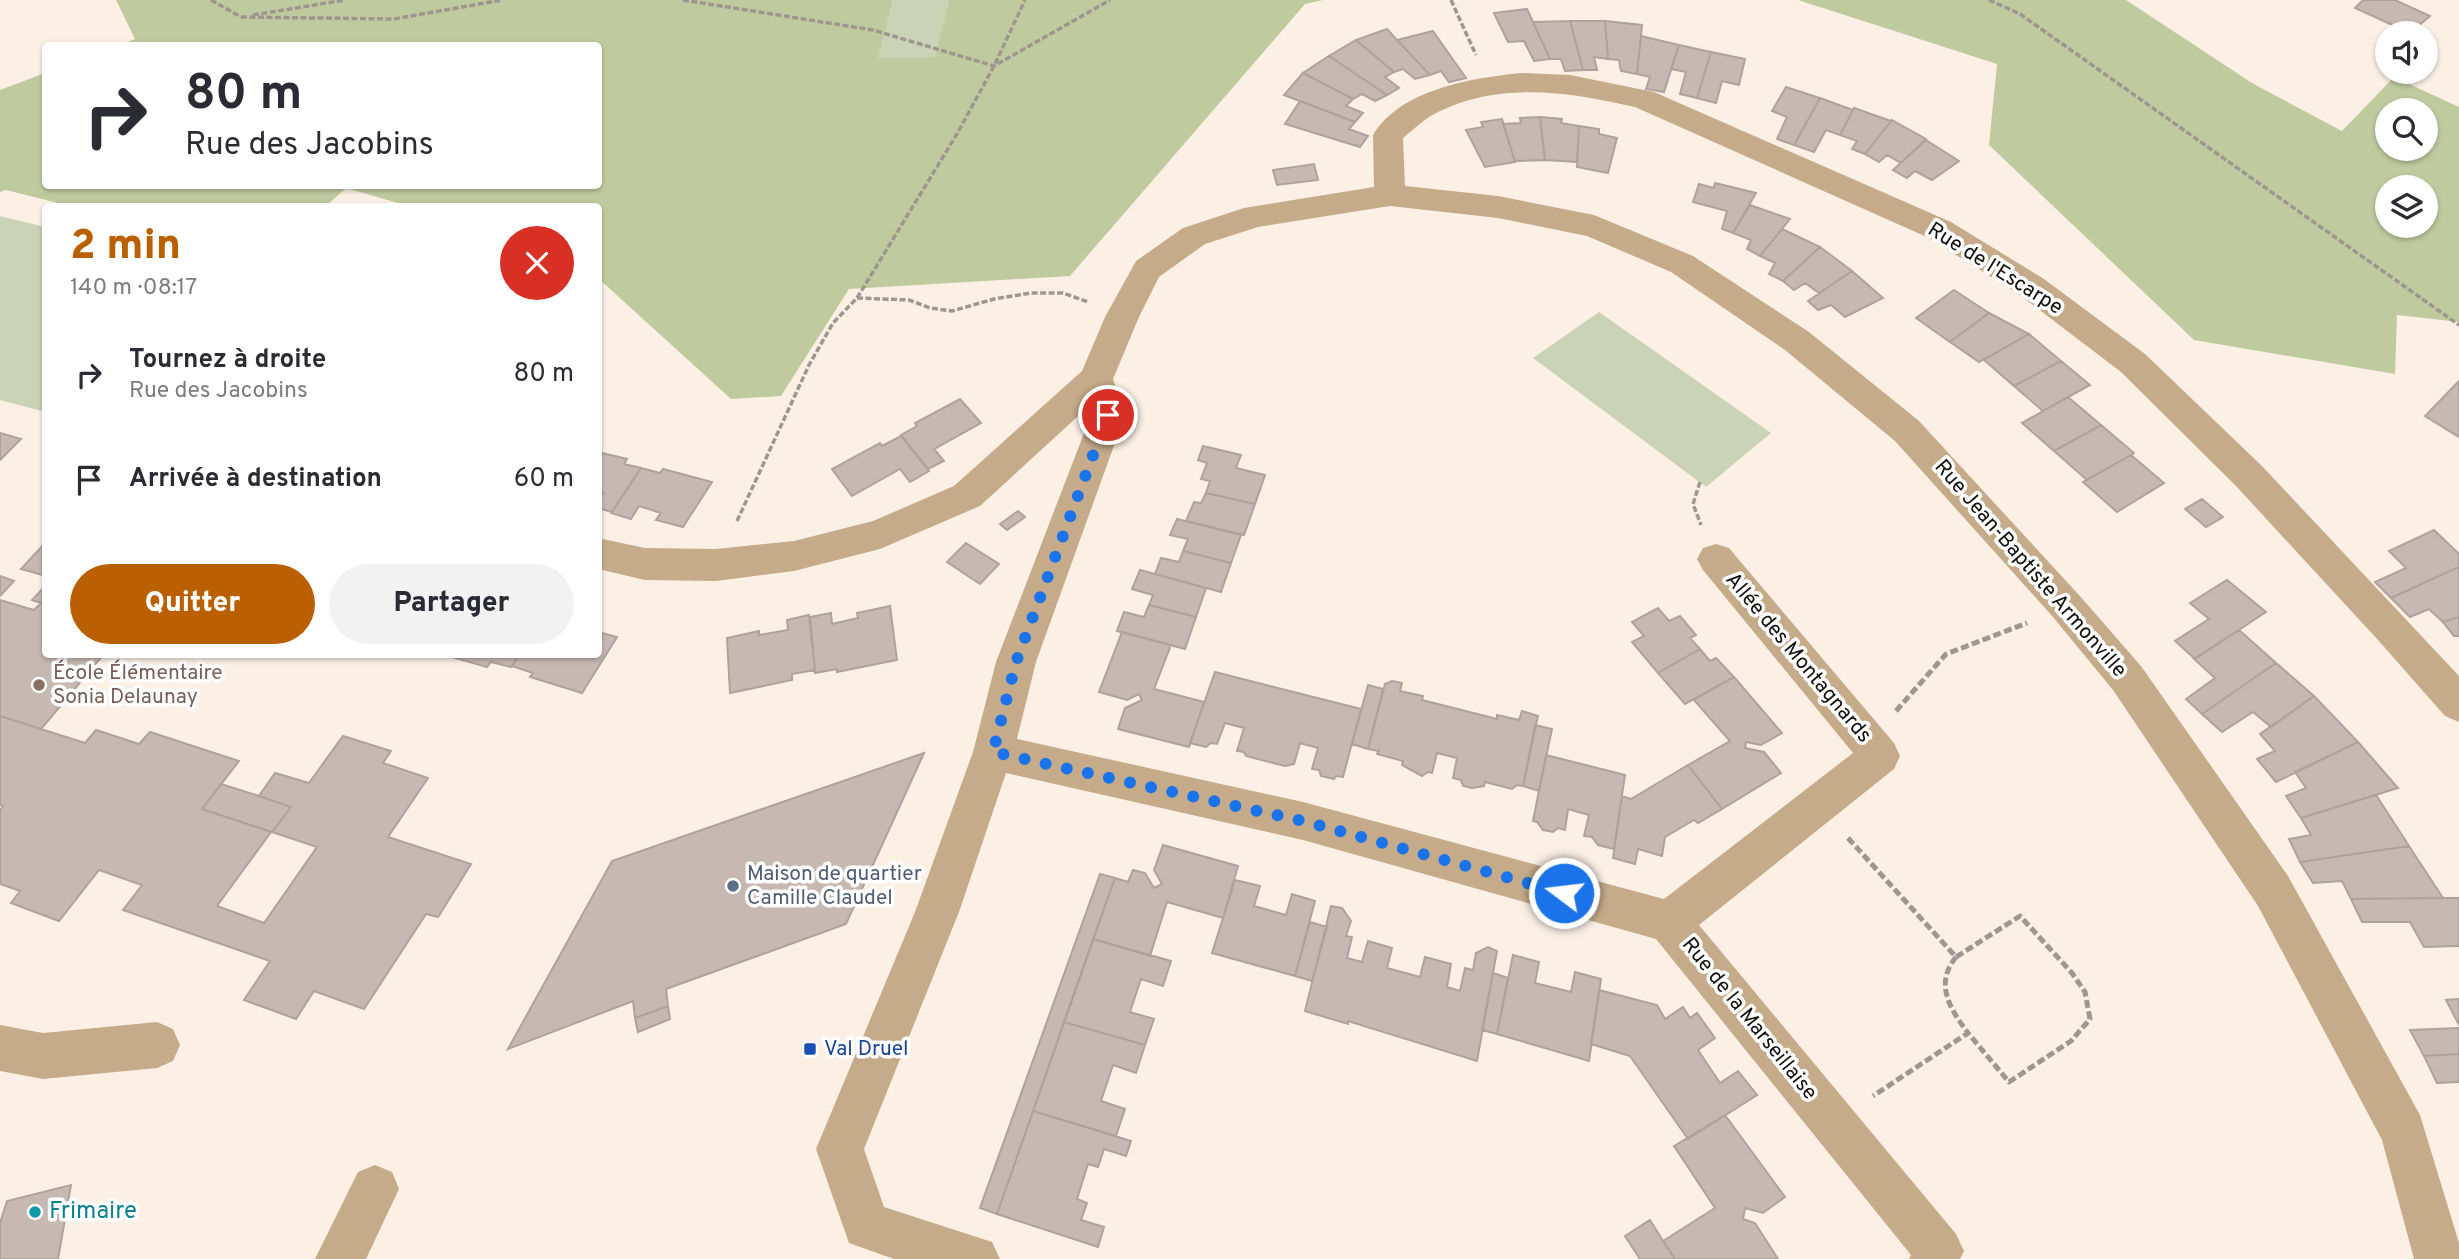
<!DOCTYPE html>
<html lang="fr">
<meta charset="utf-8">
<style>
body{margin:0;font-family:Overpass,sans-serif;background:#f2f2f3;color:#2b2b33;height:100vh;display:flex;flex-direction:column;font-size:26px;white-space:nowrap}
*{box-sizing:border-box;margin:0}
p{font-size:23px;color:#7c7c81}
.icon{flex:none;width:38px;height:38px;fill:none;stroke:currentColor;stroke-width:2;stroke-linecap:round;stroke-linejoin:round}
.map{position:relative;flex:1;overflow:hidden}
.side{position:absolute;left:42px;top:203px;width:560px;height:455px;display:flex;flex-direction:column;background:#fff;border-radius:7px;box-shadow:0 2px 5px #0004}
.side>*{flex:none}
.top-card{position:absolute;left:42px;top:42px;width:560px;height:147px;border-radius:7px;box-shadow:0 2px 5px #0004;background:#fff;color:#2b2b33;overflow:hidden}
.controls{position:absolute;left:2375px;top:21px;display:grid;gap:14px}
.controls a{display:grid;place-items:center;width:63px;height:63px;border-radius:50%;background:#fff;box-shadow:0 2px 5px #0004;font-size:35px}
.pin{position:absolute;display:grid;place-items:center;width:60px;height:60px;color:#fff;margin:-30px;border:4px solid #fff;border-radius:50%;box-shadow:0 2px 7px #0007}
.me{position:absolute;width:77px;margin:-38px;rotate:285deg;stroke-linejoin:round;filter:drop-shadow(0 0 5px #0008)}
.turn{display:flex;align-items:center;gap:24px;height:147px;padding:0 28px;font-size:32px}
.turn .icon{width:91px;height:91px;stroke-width:2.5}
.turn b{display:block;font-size:49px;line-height:60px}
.round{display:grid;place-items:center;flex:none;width:74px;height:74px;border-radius:37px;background:#f2f2f3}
.head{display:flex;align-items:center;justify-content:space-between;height:119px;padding:0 28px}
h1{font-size:42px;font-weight:800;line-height:52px;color:#ba6000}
.action{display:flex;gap:14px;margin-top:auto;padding:14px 28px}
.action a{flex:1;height:80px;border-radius:42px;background:#ba6000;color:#fff;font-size:28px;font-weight:800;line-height:80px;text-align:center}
.action a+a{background:#f2f2f3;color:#2b2b33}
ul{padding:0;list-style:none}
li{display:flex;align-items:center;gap:21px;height:105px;padding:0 28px}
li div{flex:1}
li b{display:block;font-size:26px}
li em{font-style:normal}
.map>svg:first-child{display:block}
.green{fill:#cbd3b6}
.forest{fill:#bfcb9f;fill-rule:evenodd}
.building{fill:#c7b9b1;stroke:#b0a29b;stroke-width:2}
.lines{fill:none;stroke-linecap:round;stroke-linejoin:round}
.path-far1{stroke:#9f968e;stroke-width:3.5;stroke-dasharray:6 2.5;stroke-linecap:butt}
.path{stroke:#9f968e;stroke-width:5;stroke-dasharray:8 3.5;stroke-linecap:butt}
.minor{fill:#c5ab8a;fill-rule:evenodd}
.route{stroke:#1a73e8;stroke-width:12;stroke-dasharray:0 21.6}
.education-dot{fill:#8d6e63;stroke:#fff;stroke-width:2.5}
.service-dot{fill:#5c6f8a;stroke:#fff;stroke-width:2.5}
.transit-dot{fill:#1a4fb4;stroke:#fff;stroke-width:2.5}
.culture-dot{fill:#0f9aa8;stroke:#fff;stroke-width:2.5}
.labels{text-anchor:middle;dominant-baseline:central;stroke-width:7;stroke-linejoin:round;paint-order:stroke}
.street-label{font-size:21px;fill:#130f0c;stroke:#fff}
.education-label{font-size:21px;fill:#785e54;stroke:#fff;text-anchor:start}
.service-label{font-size:21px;fill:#4e5e75;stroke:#fff;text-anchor:start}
.transit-label{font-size:21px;fill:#164399;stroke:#fff;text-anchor:start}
.near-culture-label{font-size:24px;fill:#0d838f;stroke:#fff;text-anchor:start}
</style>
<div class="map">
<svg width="2459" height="1259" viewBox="0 0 2459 1259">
<rect width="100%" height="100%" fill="#fcf0e5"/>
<path class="green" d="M893,0H949L936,58H877Z
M0,216L45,227V412L0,400Z
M1599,312L1771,433L1706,487L1533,358Z"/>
<path class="forest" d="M116,0H893L878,58H935L949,0H1323L1305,4L1070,276L849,289L781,396L731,399L599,279L598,206H408L346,188L326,206H70L6,190L0,192V90L45,73L46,186H598V46L120,45L135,39Z
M1798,0H2126L2252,83L2342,131L2394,77L2459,107V322L2397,315L2395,374L2194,340L1989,145L1997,64ZM2387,110H2426V149H2387ZM2387,187H2426V226H2387Z"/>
<path class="building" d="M2363,0H2395L2430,16L2410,33L2355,8Z
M1527,9L1533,22L1550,59L1534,61L1524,41L1508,42L1494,13Z
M1570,21L1583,70L1565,71L1561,59H1550L1533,22Z
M1570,21H1605L1608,59L1594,57L1597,70H1583Z
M1605,21L1642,25L1637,74L1621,71L1619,60L1608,59Z
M1387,29L1397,40L1430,75L1415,79L1403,69L1394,72L1356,40Z
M1433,31L1466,78L1449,82L1441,71L1430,75L1397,40Z
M1641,36L1679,45L1664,92L1646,89L1650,77L1637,74Z
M1356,40L1394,72L1385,77L1399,88L1387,95L1329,56Z
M1679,45L1711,52L1697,98L1680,94L1686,72L1671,69Z
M1711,52L1745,59L1739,85L1722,81L1716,103L1697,98Z
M1329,56L1387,95L1375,101L1362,94L1353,99L1303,73Z
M1303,73L1353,99L1346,106L1363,113L1355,122L1284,95Z
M1786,87L1820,98L1794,145L1777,139L1787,117L1772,111Z
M1820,98L1853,110L1840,135L1826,130L1814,152L1794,145Z
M1300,101L1355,122L1349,129L1368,136L1360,147L1285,124Z
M1854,108L1891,121L1865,154L1852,149L1857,141L1840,135Z
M1540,117L1562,119L1561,123L1579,126L1577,162L1545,160Z
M1540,117L1545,160L1515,161L1503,124L1521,123L1520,118Z
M1502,119L1515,162L1485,167L1466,130L1483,127L1481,122Z
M1892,120L1926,139L1901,163L1887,155L1879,162L1865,154Z
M1579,126L1599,129V134L1617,138L1608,173L1577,167Z
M1926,140L1959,161L1932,180L1915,171L1907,178L1893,170Z
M1314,164L1318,180L1277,185L1273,170Z
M1715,183L1756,193L1733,233L1722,229L1727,211L1693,202L1699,184L1714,188Z
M1750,205L1790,219L1760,256L1747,249L1751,240L1733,233Z
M1782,229L1820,247L1783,281L1769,274L1775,263L1760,256Z
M1820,247L1852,271L1819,293L1805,283L1794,290L1783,281Z
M1852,271L1883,298L1845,317L1831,305L1818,310L1808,301Z
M1954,290L1989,313L1950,342L1916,318Z
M1989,313L2029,334L1979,362L1950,342Z
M2029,334L2061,361L2014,386L1984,360Z
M2061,361L2090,385L2043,411L2014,386Z
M2459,381V437L2425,416Z
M2068,397L2101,425L2054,451L2022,423Z
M960,399L981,423L934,449L944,461L928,469L901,435L917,426L915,423Z
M2101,425L2134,453L2087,480L2054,451Z
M0,433L21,439L0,460Z
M901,436L929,471L910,482L900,469L852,496L832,469L880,443L882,446Z
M1203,446L1241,455L1236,468L1265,475L1255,504L1206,493L1210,481L1201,479L1207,463L1198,460Z
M598,452L627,459L624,464L641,468L612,512L598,508V500L603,493L598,492Z
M2131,455L2164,483L2117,512L2083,482Z
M641,468L660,473L663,469L712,482L683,527L656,520L661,513L639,506L631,519L611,513Z
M1206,493L1255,504L1244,535L1186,521L1194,502L1201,503Z
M2202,499L2223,517L2206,527L2185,509Z
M1018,511L1025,517L1007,530L1000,524Z
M1177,519L1241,535L1231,563L1183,551L1188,539L1170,535Z
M2434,530L2459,554V567L2391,598L2375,582L2406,568L2389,551Z
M46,542V576L21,569Z
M966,543L999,564L980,584L947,562Z
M1183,551L1231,563L1221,592L1155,574L1161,558L1179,562Z
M2459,567V617L2443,622L2429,609L2410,617L2391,598Z
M1140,570L1206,588L1196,617L1149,605L1153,595L1132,589Z
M0,576L14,581L0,596Z
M2227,580L2266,612L2195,659L2175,641L2209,619L2190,603Z
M46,585V598L41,603L32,600Z
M46,598V654H104L41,729L0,716V600L34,610Z
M1149,605L1196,617L1185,649L1117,631L1124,612L1144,617Z
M890,606L897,660L837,672V669L815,673L810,617L831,613L832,624L858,618L857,613Z
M1658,608L1669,621L1680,616L1696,635L1690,638L1700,649L1658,673L1632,642L1644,636L1632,622Z
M809,615L815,670L792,674V680L730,693L727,638L759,631V635L788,630L787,620Z
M2459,617V636H2454L2443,622Z
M2239,630L2276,663L2202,714L2186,699L2215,678L2194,659Z
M598,632L617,637L582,693L530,677L533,673L512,666L520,654H598Z
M1122,632L1171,645L1154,689L1204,702L1189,747L1118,729L1125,708L1142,700L1139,694L1127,700L1099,692Z
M1700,649L1710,661L1716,658L1734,677L1685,704L1658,673Z
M442,654H520L511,667L491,662L487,667Z
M2276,663L2314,696L2271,727L2253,712L2222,732L2202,714Z
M1215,672L1361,709L1343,777L1336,776L1334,779L1321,776L1319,770L1312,769L1318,748L1300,743L1294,764L1285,766L1246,756L1244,752L1237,751L1244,728L1225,723L1217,744L1211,743L1206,747L1190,743Z
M1734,677L1782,733L1761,745L1746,742L1745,748L1764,752L1781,773L1722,809L1688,765L1730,741L1694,700Z
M1392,681L1402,683L1400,691L1423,696L1422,700L1497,719V715L1519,720L1522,711L1538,716L1523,786L1517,785L1512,789L1485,782L1484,786L1472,788L1463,786L1461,780L1453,778L1457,758L1437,753L1432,773L1428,772L1422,776L1402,765L1403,761L1377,754L1379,751L1368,749L1385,684Z
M1368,685L1383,689L1368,749L1352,744Z
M2314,696L2358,742L2276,782L2257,759L2275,751L2260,734Z
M0,716L85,743L96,730L139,744L150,732L239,761L202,809L271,832L217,906L264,923L317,847L272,832L291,807L259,796L275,773L309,783L343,736L391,751L383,763L428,778L388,837L471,864L438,917L426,914L364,1009L314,991L296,1019L244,1000L270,961L123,910L142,885L99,870L59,921L11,903L20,891L0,884V810L3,806L0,805Z
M1535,725L1552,729L1539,791L1523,786Z
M2358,742L2398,788L2301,818L2286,796L2306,788L2295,772Z
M924,753L846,924L666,989L668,1006L635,1018L633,1001L508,1049L612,861Z
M1546,755L1625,775L1614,849L1598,845L1592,837L1584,836L1589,815L1568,809L1565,830L1558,828L1553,832L1543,830L1537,822L1533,821Z
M1688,765L1722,809L1698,823L1694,820L1665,837L1662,856L1638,849L1635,864L1613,858L1622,796L1631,799Z
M221,784L259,796L291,807L272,832L202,809Z
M2376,795L2409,846L2300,862L2289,839L2311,835L2301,818Z
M1163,845L1238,866L1223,918L1167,902L1150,956L1093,939L1115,878L1128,882L1133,870L1145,873L1154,888L1162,884L1154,870Z
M2409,846L2443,898L2351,899L2342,881L2313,883L2300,862Z
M1100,874L1115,878L997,1214L980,1208Z
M1235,880L1260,886L1254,906L1286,915L1292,894L1315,901L1295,976L1212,953Z
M2443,898H2459V946L2424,947L2410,922H2362L2351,899Z
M1331,906L1342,908L1351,921L1346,936L1352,937L1347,958L1362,962L1368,941L1392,948L1387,968L1420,977L1425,957L1451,964L1447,987L1460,991L1465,968L1473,970L1476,953L1488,947L1497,951L1477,1061L1348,1021V1024L1305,1011Z
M1310,922L1327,927L1312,981L1295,976Z
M1093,939L1171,961L1163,986L1141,979L1130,1012L1154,1019L1145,1045L1064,1022Z
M1513,955L1539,962L1535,983L1571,992L1575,972L1601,979L1589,1061L1497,1034Z
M1493,973L1508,978L1497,1034L1482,1030Z
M1599,990L1657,1005L1665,1019L1683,1007L1690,1018L1697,1013L1715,1038L1698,1050L1720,1083L1738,1071L1757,1095L1688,1139L1630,1056L1591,1044Z
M2459,999V1025L2446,1000Z
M668,1006L670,1019L638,1032L635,1018Z
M1064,1022L1145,1045L1136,1073L1113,1065L1101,1101L1125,1109L1116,1136L1033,1111Z
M2459,1028V1054L2424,1056L2410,1030Z
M2459,1054V1082L2437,1083L2424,1056Z
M1033,1111L1131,1141L1126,1156L1104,1149L1098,1167L1088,1164L1077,1199L1087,1203L1081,1220L1104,1227L1098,1247L997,1214Z
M1725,1115L1785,1197L1763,1213L1745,1208L1743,1219L1755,1223L1778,1259H1675L1663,1241L1715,1208L1674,1146Z
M71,1185L58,1259H0V1223L7,1201Z
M1650,1220L1663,1241L1675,1259H1640L1625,1236Z"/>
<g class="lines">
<path class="path-far1" d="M211,0L241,17
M683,0L873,30L994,66L1110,0
M1451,0L1476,55
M1989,0L2020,14L2459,325
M253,15L345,0
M241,17L394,19L502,0
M857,298L909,300L930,308L952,311L994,299L1031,293H1063L1088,302
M1700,482L1693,504L1701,525
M737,521L809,365L833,323L857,298L957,134L994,66L1025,0"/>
<path class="path" d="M1896,711L1946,654L2027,623
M1848,838L1956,957L2020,916L2072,973L2085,992L2090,1019L2071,1041L2009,1082L1968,1033L1873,1096
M1956,957C1934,984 1950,1009 1968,1033"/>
<path class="minor" d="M1521,73L1570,75L1654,92L1951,222L2044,279L2145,354L2262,466L2459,676V722L2445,716L2378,640L2236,486L2121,372L2020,295L1929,238L1635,107C1571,92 1500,81 1438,112C1425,118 1414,129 1403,138L1405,186L1498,196L1594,215L1693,256L1809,332L1919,421L2079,595L2141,666L2288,876L2420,1115L2459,1243V1259H2414L2382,1140L2258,906L2113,690L2053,617L1895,441L1785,350L1671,272L1587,236L1498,218L1390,206L1258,227L1205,244L1159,277L1139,317L1113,379L1125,415L1036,662L1017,739L1303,802L1664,899L1853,753L1703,570L1697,559L1703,548L1716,544L1729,548L1894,743L1900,756L1894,769L1699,925L1956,1234L1964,1251L1960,1259H1909L1911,1255L1656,939L1303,840L1006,773L959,912L864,1149L884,1207L992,1242L1000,1259H894L849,1243L816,1149L915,912L973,752L996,662L1091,415L1088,407L980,506L880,549L794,571L716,581L645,580L598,569V538L645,548L716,549L794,541L873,521L954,486L1082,371L1105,317L1136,261L1183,228L1244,208L1374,187L1373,135C1401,89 1472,78 1521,73Z
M157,1022L173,1029L180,1045L173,1061L157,1068L43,1079L0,1071V1025L43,1033Z
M375,1165L392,1172L399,1189L366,1259H315L358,1172Z"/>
</g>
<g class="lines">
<path class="route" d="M1108,415L1016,662L993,752L1303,821L1564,893"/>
</g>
<circle class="education-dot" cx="39" cy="685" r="7"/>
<circle class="service-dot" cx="733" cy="886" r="7"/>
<rect class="transit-dot" x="803" y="1042" width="14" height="14" rx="3.5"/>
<circle class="culture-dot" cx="35" cy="1212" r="7"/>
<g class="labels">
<g class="street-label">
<text transform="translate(1995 269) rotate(32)">Rue de l'Escarpe</text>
<text transform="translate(2030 569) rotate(49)">Rue Jean-Baptiste Armonville</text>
<text transform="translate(1798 658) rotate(50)">Allée des Montagnards</text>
<text transform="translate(1749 1019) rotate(51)">Rue de la Marseillaise</text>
</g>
<g class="education-label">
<text x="53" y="673">École Élémentaire<tspan x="53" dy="24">Sonia Delaunay</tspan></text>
</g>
<g class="service-label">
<text x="747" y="874">Maison de quartier<tspan x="747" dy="24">Camille Claudel</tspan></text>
</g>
<g class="transit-label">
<text x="824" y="1049">Val Druel</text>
</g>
<g class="near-culture-label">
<text x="49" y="1212">Frimaire</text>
</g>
</g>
</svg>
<div class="controls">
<a><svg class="icon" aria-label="sound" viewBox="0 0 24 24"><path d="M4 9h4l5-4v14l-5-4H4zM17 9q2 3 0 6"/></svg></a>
<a><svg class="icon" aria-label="search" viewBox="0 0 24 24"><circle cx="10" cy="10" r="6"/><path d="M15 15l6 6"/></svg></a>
<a><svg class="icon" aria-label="layers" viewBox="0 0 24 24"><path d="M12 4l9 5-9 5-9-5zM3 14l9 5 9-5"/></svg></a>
</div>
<div class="pin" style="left:1108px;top:415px;background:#d93025"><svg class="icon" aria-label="arrive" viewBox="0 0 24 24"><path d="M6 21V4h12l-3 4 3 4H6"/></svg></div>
<svg class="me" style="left:1564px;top:893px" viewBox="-20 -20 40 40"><circle r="17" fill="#1a73e8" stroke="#fff" stroke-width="3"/><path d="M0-11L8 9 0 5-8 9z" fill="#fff"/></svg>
<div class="top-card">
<div class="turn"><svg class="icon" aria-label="right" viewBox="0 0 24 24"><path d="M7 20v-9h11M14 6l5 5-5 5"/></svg><div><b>80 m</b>Rue des Jacobins</div></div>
</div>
<section class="side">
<div class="head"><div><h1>2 min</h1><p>140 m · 08:17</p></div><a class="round" style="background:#d93025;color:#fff"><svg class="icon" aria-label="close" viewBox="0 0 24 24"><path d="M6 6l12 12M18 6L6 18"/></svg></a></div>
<ul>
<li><svg class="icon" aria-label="right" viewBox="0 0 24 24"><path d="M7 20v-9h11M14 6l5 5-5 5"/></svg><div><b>Tournez à droite</b><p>Rue des Jacobins</p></div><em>80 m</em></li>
<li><svg class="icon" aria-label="arrive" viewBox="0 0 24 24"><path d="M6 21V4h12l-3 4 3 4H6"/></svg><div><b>Arrivée à destination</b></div><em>60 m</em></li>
</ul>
<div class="action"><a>Quitter</a><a>Partager</a></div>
</section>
</div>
